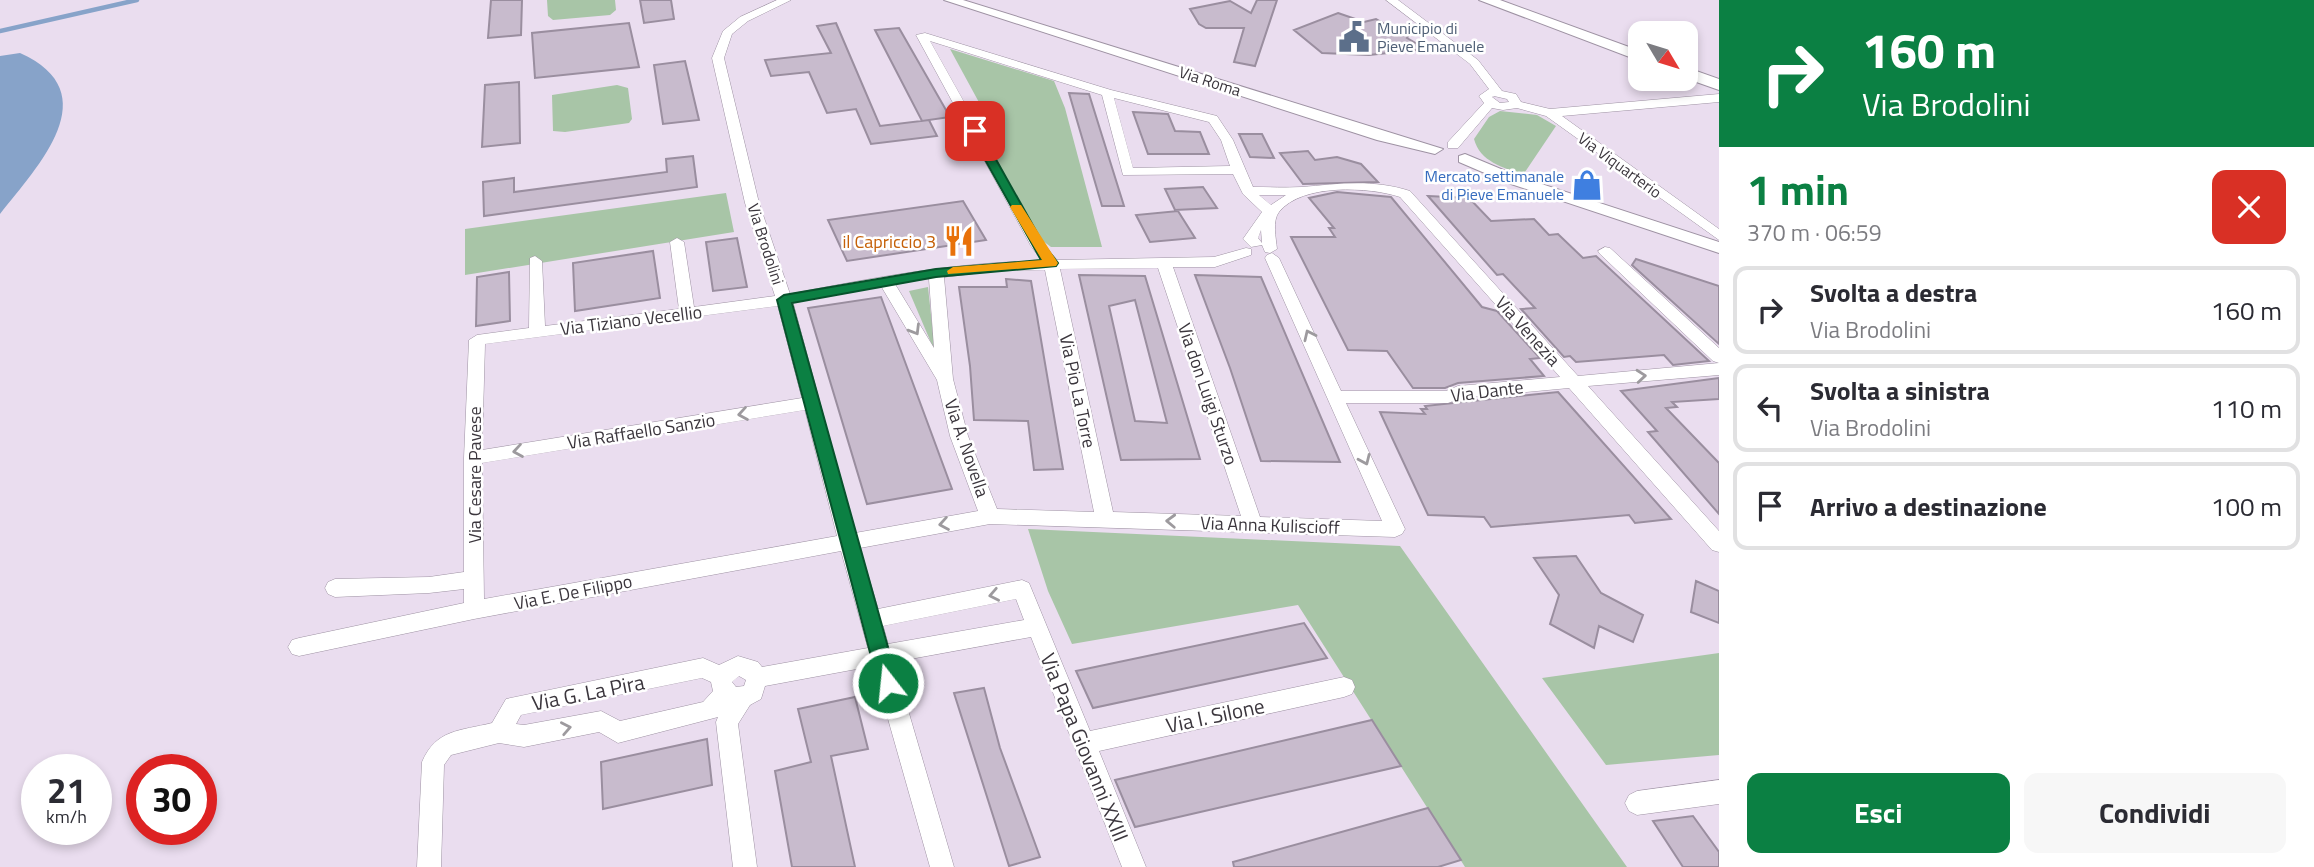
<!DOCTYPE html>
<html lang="it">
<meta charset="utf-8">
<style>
body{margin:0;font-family:"Titillium Web",sans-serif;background:#f7f7f7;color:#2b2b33;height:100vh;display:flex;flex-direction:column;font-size:26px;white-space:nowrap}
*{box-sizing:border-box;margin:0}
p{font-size:23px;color:#7c7c81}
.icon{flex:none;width:38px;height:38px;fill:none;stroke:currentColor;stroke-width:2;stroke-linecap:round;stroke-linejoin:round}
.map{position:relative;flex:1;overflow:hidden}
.side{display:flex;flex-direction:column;background:#fff;width:595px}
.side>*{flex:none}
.banner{background:#0b8043;color:#fff;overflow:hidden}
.needle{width:46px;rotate:128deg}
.controls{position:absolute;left:1628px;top:21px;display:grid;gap:14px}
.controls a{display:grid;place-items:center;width:70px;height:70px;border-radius:14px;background:#fff;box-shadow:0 4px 10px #0003;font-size:35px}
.speed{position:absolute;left:21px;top:754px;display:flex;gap:14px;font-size:35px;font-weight:700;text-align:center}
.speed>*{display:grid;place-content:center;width:91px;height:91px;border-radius:50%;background:#fff;box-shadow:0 4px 10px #0003;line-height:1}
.speed small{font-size:18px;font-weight:400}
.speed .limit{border:10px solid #d22;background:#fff;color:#111}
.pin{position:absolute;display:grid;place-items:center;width:60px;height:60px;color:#fff;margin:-30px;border-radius:14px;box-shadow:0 4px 10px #0006}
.me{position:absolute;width:77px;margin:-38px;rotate:344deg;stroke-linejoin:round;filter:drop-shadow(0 0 5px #0008)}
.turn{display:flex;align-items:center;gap:24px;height:147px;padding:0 28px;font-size:32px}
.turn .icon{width:91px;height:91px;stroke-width:2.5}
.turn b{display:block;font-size:49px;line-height:60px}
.round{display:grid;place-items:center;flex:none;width:74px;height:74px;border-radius:14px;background:#f7f7f7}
.headline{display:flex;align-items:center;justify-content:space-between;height:119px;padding:0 28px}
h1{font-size:42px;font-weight:700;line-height:52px;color:#0b8043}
.primary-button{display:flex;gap:14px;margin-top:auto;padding:14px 28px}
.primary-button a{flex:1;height:80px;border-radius:14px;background:#0b8043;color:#fff;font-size:28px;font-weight:700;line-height:80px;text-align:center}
.primary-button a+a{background:#f7f7f7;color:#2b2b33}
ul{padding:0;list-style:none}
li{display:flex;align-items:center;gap:21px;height:88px;margin:0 14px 10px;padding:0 14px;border:4px solid #e1e1e2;border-radius:14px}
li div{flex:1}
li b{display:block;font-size:26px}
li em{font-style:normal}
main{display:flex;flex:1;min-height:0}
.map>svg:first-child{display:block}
.green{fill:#a8c5a7}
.water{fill:#87a3c9}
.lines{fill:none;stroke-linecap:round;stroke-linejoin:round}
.stream{stroke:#87a3c9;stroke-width:4.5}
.building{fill:#c8bbcd;stroke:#9a8e9f;stroke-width:2;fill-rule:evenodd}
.minor-casing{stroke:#9e92a3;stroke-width:1}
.tertiary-casing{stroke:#9e92a3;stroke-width:2}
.secondary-casing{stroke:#9e92a3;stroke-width:2}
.minor{fill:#fff;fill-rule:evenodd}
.tertiary{fill:#fff;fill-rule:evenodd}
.secondary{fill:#fff;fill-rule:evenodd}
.oneway{stroke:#9d9a9e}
.route{fill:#0b8043;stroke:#07532c;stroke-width:2}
.slow{fill:#f59e0b}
.labels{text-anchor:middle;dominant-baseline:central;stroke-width:5;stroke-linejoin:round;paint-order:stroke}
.far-service-label{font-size:16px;fill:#4e5e75;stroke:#fff;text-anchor:start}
.far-street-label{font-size:16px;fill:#3b363d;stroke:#fff}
.far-shop-label{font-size:16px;fill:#366cbe;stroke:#fff;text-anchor:end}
.food-label{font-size:18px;fill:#c56008;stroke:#fff;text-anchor:end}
.street-label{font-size:18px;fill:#3b363d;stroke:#fff}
.near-street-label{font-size:21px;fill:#3b363d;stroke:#fff}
</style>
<main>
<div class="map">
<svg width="1719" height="867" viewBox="0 0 1719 867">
<rect width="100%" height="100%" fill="#eaddef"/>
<path class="green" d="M547,0H615L616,10L610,15L553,20L548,16Z
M950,49L1054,81L1065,108L1102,247H1051L1043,241L993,154L1000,141Z
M617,85L628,88L632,119L629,123L565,132L553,131L552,95Z
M1500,111L1537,115L1556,126L1523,175C1503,167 1480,162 1474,139L1489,117Z
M726,193L734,232L465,275V229Z
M928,287L935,352L909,291Z
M1028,529L1400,546L1627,867H1465L1298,605L1072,644L1048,591Z
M1719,653V755L1606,765L1542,678Z"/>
<path class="water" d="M20,53C109,93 38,166 0,214V56Z"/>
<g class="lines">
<path class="stream" d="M0,31L137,0"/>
</g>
<path class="building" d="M491,0H522L521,35L488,38Z
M640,0H671L674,19L644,23Z
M1257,0H1277L1255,66L1234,62L1244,28H1206L1199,24L1190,9L1230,1L1251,13Z
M1338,13L1364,22L1376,19L1390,27L1411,32L1407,38L1426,49L1369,55L1322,53L1294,30Z
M629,23L639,67L535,78L532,33Z
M836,23L880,126L929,120L937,136L871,144L856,109L827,113L809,72L771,76L765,60L831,53L817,26Z
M899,28L950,117L922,121L875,30Z
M685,61L699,120L663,124L654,65Z
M519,82L520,143L482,147L485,85Z
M1069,93L1089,94L1124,206H1102Z
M1133,112L1168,114L1175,131L1200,132L1209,154H1148Z
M1239,134H1262L1274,158L1250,157Z
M1308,151L1315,160L1337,157L1361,164L1378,182L1303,184L1280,153Z
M693,156L697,187L484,216L483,182L514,178V192L667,172L666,159Z
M1203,187L1217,208L1175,210L1165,189Z
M1337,192L1391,197L1482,307L1497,311L1540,358L1530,359L1544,376L1458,383L1445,388H1413L1387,351L1348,350L1291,237H1335L1329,228H1334L1309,198Z
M1428,196L1469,198L1491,221L1534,219L1549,235L1558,234L1583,258L1596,256L1709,361L1673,365L1664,355L1576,362L1570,356L1564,357L1521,309L1535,308L1503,274L1497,275Z
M963,201L986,240L847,261L828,220Z
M1178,211L1195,238L1150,242L1136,215Z
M737,238L747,287L713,291L706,242Z
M653,251L660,298L575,311L573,263Z
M1636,259L1719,286V344L1632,265Z
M509,272L510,321L476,326L477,277Z
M1079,275L1145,276L1200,459L1121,460ZM1135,300L1167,423L1135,421L1109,306Z
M1195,275L1261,277L1340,462L1261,461L1230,368Z
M1006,279L1031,281L1063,469L1034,470L1028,421L974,420L970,366L959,287H1007Z
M881,297L952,489L867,504L808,308Z
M1719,378V399L1672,402L1677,407L1666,408L1719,463V514L1648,432L1657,431L1621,391Z
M1558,392L1671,519L1635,523L1629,515L1491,527L1484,517L1428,515L1380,412L1425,414L1421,409H1427L1425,406Z
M1576,556L1601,593L1643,615L1633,642L1599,626L1594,648L1550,624L1559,595L1534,558Z
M1696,581L1719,591V623L1691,612Z
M1304,623L1327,658L1093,708L1076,671Z
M984,688L1000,748L1040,857L1009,866L954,693Z
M855,697L868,749L831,756L855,867H792L775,771L811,762L798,709Z
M1372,720L1401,766L1135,827L1115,780Z
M707,739L712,785L603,809L601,762Z
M1428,808L1461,860L1438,867H1234L1233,862Z
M1693,816L1719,852V867H1683L1653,821Z"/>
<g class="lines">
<defs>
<path id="minor" d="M777,0H791L748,21L732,34L724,58L759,203L790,294C873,278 956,262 1042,261L1031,246L916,35L925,33L1111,90L1217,116L1233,140L1253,187C1269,187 1286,188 1302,187C1339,184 1373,179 1410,191L1578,376L1719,363V375L1588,386L1719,531V552L1712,550L1569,388L1461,398L1448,403H1346L1405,529L1402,534L1395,537L990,524L860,548L878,609L1022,580L1029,583L1090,731L1344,677L1352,680L1355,687L1352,694L1344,697L1099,751L1146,867H1122L1031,637L894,662L954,867H930L873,666L765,686L761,699L750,705L738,724L757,867H733L716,722L718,717L618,743L599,732L524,747L499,743L451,755L444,765L441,867H417L422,762C436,729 460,731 492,723L506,699L703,658L719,665L738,656L758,662L762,667L868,648L841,551L474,619L299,656L292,654L288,647L292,640L299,638L464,603V589L429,593L335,597L328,594L325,588L328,582L335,579L429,577L464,572V458L469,340L477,335L529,328L530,258L535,256L542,261L545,326L679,309L670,242L677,238L684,242L694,307L775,296L745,203L712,58L723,31L740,17ZM930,41L1102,95L1123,175L1233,174L1243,194L1262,212L1243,239L1251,247L1262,245L1265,252L1270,253L1277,249C1276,238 1272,221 1279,212C1302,183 1370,187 1400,197L1560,377L1458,386L1446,391H1341L1279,258L1272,253L1267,255L1265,258L1382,521L1260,517L1173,267H1215L1251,255V249L1246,248L1214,257L1057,260L1044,245ZM1114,98L1209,122L1221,140L1230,166L1133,168ZM1259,195H1286L1271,205ZM1261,230L1262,243L1258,238ZM1158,268L1241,516L1113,512L1060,269ZM1045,270L1094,512L997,509L968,436L953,379L944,277L995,271ZM929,279L934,348L895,284ZM881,286L937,380L950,436L978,511L855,533L793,303ZM778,306L802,398L482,450L485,344ZM805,410L837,536L484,599L482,463ZM1016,599L1024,620L888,644L883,626ZM739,676L746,680L744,686L736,687L732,682ZM702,678L711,682L713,691L703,702L620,721L601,711L524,725L516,724L521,715Z
M1386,0H1398L1478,60L1502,91L1516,94L1521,102L1550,109L1719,94V102L1562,116L1719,229V240L1546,116L1517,108L1503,110L1492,108L1458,148H1448V142L1484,103L1479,96L1489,89L1470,64ZM1494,96L1507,99L1509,102L1500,103L1492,97Z
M1605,247L1610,248L1719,348V363L1713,361L1600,254L1598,251Z
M1719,780V804L1637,815L1629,811L1625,803L1629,795L1637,791Z"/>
<path id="tertiary" d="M944,0H963L1443,149L1435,154L1377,140Z
M1465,154L1520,177L1719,242V253L1508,183L1459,162V156Z"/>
<path id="secondary" d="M1479,0H1500L1640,51V61Z
M1685,67L1719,79V90L1685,78Z"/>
</defs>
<use href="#minor" class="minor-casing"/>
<use href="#tertiary" class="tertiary-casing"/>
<use href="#secondary" class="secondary-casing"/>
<use href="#minor" class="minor"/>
<use href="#tertiary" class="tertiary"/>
<use href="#secondary" class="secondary"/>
</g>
<defs><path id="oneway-chevron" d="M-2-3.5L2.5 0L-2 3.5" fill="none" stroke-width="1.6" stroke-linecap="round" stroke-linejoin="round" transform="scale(1.75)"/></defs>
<g class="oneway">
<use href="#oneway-chevron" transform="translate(915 330) rotate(59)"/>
<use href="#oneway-chevron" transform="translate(1309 335) rotate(-115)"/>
<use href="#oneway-chevron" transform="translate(1641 376) rotate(-5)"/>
<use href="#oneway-chevron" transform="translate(743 414) rotate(171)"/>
<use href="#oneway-chevron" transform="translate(518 451) rotate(171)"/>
<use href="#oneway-chevron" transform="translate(1365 460) rotate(66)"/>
<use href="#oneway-chevron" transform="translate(1171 521) rotate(-178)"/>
<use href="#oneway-chevron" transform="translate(944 524) rotate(170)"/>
<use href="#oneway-chevron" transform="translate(994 595) rotate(169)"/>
<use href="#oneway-chevron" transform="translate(566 728) rotate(-11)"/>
</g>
<path class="route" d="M975,127L980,131L1044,245L1058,263L1056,266L936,277L792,303L898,683L895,690L888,692L881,690L878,683L777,300L784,295L936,269L1041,260L969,131Z"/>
<path class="slow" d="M1012,205H1021L1058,263L1056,266L948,274L947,271L953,267L1042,260L1010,207Z"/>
<defs>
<symbol id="civic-bare" viewBox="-9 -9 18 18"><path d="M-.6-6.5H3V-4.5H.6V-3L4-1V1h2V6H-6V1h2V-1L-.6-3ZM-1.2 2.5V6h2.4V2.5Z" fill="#5c6f8a" stroke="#fff" stroke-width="2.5" paint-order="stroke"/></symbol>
<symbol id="shop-bare" viewBox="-9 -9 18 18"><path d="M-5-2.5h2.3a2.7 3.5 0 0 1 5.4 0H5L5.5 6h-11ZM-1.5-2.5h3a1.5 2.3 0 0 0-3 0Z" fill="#3f7fe0" stroke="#fff" stroke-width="2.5" paint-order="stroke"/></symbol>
<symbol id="restaurant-bare" viewBox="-9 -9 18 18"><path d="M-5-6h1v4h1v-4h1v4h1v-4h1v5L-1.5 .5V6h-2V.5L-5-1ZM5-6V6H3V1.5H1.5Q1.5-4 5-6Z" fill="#e8710a" stroke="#fff" stroke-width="2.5" paint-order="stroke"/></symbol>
</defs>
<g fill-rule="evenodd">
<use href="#civic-bare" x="1332" y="15" width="44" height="44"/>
<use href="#shop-bare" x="1565" y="163" width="44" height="44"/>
<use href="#restaurant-bare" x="937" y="219" width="44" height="44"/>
</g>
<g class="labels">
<g class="far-service-label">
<text x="1377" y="28">Municipio di<tspan x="1377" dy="18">Pieve Emanuele</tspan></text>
</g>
<g class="far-street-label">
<text transform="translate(1210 81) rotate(18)">Via Roma</text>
<text transform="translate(1620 165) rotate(36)">Via Viquarterio</text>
<text transform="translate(766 244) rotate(72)">Via Brodolini</text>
</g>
<g class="far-shop-label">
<text x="1564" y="176">Mercato settimanale<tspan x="1564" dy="18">di Pieve Emanuele</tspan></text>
</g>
<g class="food-label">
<text x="936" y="241">il Capriccio 3</text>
</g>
<g class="street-label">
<text transform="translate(631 320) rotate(-7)">Via Tiziano Vecellio</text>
<text transform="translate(1528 331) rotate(48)">Via Venezia</text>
<text transform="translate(1078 391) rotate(78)">Via Pio La Torre</text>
<text transform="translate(1487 391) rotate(-7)">Via Dante</text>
<text transform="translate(1208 394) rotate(71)">Via don Luigi Sturzo</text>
<text transform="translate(641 431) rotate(-9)">Via Raffaello Sanzio</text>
<text transform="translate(967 448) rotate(71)">Via A. Novella</text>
<text transform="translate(474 475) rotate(-90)">Via Cesare Pavese</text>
<text transform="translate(1270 525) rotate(2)">Via Anna Kuliscioff</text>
<text transform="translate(573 592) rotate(-11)">Via E. De Filippo</text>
</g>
<g class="near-street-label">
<text transform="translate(588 692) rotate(-11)">Via G. La Pira</text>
<text transform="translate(1215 715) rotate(-12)">Via I. Silone</text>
<text transform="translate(1085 747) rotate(68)">Via Papa Giovanni XXIII</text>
</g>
</g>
</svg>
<div class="controls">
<a><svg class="needle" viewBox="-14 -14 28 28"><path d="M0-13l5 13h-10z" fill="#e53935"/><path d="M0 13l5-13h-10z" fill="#7c7c81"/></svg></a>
</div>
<div class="speed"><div>21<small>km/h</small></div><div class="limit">30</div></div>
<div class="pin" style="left:975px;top:131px;background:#d93025"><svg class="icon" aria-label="arrive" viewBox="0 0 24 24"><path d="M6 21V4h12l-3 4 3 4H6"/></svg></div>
<svg class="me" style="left:888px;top:683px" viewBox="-20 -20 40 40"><circle r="17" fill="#0b8043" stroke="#fff" stroke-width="3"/><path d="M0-11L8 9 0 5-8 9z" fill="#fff"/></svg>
</div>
<section class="side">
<div class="banner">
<div class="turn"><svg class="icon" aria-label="right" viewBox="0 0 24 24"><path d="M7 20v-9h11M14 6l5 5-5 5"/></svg><div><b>160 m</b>Via Brodolini</div></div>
</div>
<div class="headline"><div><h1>1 min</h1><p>370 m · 06:59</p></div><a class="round" style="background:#d93025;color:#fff"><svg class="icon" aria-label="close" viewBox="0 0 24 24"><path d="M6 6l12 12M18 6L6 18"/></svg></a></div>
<ul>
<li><svg class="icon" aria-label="right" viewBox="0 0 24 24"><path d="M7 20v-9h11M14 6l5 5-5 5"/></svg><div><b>Svolta a destra</b><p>Via Brodolini</p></div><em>160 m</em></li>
<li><svg class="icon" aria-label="left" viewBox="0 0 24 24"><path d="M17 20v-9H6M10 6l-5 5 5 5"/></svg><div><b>Svolta a sinistra</b><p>Via Brodolini</p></div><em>110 m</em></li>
<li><svg class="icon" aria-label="arrive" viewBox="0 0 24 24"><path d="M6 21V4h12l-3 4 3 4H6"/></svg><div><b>Arrivo a destinazione</b></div><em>100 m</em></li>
</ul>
<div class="primary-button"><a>Esci</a><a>Condividi</a></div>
</section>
</main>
